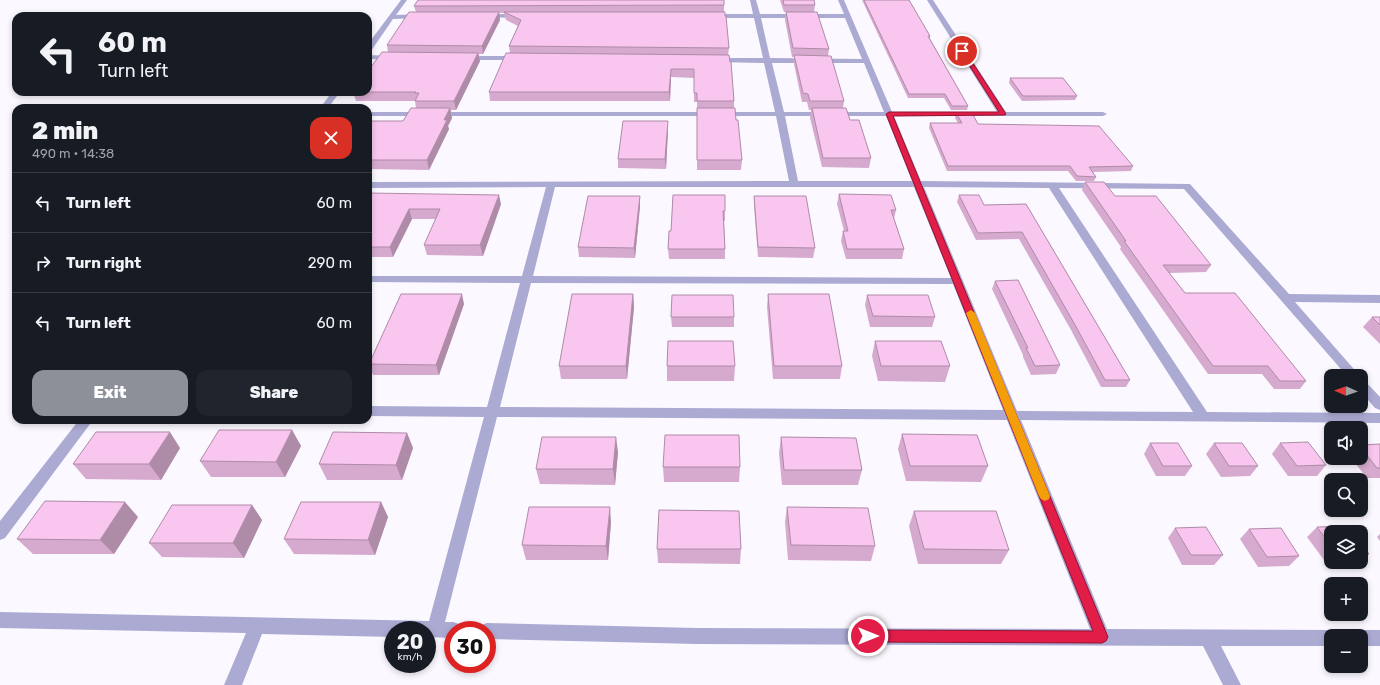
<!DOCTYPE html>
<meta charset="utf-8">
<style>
body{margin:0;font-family:Rubik,sans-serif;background:#20242c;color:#f1f3f6;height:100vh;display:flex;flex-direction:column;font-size:15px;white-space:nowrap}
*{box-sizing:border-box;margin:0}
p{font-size:13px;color:#9ea1a6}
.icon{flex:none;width:22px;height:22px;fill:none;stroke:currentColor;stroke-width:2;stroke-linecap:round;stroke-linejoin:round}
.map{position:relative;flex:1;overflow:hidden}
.sheet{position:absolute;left:12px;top:104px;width:360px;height:320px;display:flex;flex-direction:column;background:#171b24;border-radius:12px;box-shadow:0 2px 6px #0003}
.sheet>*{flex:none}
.guide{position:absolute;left:12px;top:12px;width:360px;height:84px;border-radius:12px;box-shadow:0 2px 6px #0003;background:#171b24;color:#f1f3f6;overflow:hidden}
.needle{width:26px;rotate:272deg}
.buttons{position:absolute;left:1324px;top:369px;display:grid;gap:8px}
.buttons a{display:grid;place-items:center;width:44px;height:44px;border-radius:8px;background:#171b24;box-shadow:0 2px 6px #0003;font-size:20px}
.speed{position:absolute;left:384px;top:621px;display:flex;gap:8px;font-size:20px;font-weight:700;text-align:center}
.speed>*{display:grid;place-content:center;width:52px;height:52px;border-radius:50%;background:#171b24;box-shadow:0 2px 6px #0003;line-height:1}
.speed small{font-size:10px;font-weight:400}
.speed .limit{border:6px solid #d22;background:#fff;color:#111}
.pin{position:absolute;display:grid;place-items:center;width:34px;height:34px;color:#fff;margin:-17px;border:2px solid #fff;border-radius:50%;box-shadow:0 1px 4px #0007}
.me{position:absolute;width:44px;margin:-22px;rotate:90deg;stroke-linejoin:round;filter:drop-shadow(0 0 3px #0008)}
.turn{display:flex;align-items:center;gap:14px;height:84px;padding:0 20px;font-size:18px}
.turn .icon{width:52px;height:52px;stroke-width:2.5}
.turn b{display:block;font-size:28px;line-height:34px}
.round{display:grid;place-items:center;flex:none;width:42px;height:42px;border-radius:12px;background:#20242c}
.headline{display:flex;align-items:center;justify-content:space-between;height:68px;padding:0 20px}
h1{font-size:24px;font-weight:800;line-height:30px}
.primary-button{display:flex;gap:8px;margin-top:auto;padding:8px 20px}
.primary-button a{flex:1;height:46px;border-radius:12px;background:#8c9099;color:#fff;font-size:16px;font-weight:800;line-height:46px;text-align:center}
.primary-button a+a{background:#20242c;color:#f1f3f6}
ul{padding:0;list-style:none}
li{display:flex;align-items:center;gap:12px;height:60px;padding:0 20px;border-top:1px solid #363941}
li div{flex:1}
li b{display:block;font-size:15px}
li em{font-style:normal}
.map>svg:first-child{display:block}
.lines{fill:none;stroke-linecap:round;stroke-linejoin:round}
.minor{fill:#abaad3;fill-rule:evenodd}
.wall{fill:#d5aace}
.shaded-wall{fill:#ae8ba7}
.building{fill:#f8c6ef;stroke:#ae8ba7}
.route{fill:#e11d48;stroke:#92132f}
.slow{fill:#f59e0b}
</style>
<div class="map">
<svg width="1380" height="685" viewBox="0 0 1380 685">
<rect width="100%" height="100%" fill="#fcf8ff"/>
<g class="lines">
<path class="minor" d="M401,0H407L396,15L423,14L426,16L423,18L393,19L371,51H368V44Z
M750,0H756L760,14H844L838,0H844L892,112H997L927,0H933L1006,112H1103L1107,114L1103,116H894L921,181L1190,184L1289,294L1380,295V303L1295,302L1360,376H1347L1184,189L1059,188L1207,412L1380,413V423L1021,420L1107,629L1331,630L1337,632L1339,636H1331V646H1221L1241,685H1223L1203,646L697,644L487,639V630H479L481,625L487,623L697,628L1090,629L1007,420L497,417L445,622H453L459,624L461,630H453V638L427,637V630H393V637L262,634L242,685H224L246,633L0,628V612L429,621L484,417L368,416V406L487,407L520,283L368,282V276H522L546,187L368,188V182L789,181L776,116H368V112H775L764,63L713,62L709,60L713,58H763L754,18H711L708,16L711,14H753ZM761,18H845L862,59L770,58ZM772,63H864L884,112H784ZM785,116H886L912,181H798ZM555,187H914L951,278L533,276ZM924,187L1049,188L1193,412L1017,411ZM531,283L953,284L1003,410L500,407Z
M483,14H521L524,16L521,18L481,17V15Z
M368,55L393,56L397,58L393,60L368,59Z
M460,56H519L523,58L519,60H460Z
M332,92H340L328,108H320Z
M1361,379L1365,381L1380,397V410L1375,408L1361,392Z
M79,420H93L5,538L0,540V521Z
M1361,630H1380V646H1361V636H1353L1355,632Z"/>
</g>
<path class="wall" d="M780,0H814L815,5L814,12L829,49L828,56L844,101L843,108L871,158L869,168L822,167L810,118L811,110H809L807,102H802L794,64V57H792L785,20L786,12H784Z
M862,0H909L930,36V39L968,106L967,110H951L944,98H908Z
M724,5V12L729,48L728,55L734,101V108L742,160L741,170H697V102H694V78L671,77L670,101H490L489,92L510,53L509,46L518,26L506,20L504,13H499L500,20L483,54H479L480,61L456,110H451L452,118L448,126L449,129L429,170L368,169V121H403L416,108L415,101H356L353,92L388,52L387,45L416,12L414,6Z
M1010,78L1077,96L1075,100L1022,101L1009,83Z
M956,113L978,124L1133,166L1131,171L1093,172L1096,177L1094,181H1076L1068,171H947L929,128L930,123H958L955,118Z
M668,130L666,169L618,168V159Z
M1085,182L1115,196L1211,265L1206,272L1169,273L1185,293L1306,381L1300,389H1274L1262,374H1208L1120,249L1121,247L1082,190Z
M368,193L501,204L483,256L427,255L424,245L436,219H412L393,257H368Z
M839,194L896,210L894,219L904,249L902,259H846L841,241L843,231H844L837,204Z
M673,195L725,211V221H724L725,249V259H669L668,249L671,231Z
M959,195L984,205L1026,204L1130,380L1126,387H1101L1071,330L1019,239L976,240L957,202Z
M640,196V206L635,258L579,257L578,247Z
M754,196L815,248L813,258L758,257L754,206Z
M995,281L1060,365L1056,374L1031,375L1023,357V355L992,289Z
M633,294L634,307L627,379H561L559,366Z
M768,294L842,366L840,379H773L767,307Z
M867,295L935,317L932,327H870L865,305Z
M464,304L439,375H373L369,364Z
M671,317H734V327H672Z
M1372,317H1380V344L1363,327Z
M875,341L950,366L945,382L878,381L872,356Z
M667,366H735L734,381H667Z
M292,430L301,446L285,477H211L200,461Z
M407,433L413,448L402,480H327L319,464Z
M902,434L988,466L981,482L906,481L898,449Z
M781,437L862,470L858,485H782L779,453Z
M1150,443L1192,466L1185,476H1156L1144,454Z
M1214,443L1258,466L1250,476L1221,477L1206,454Z
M1280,443L1326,465L1317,476H1288L1272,454Z
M1380,444V478H1367L1351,458H1361V445Z
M180,448L161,480L86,479L73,464Z
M618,452L615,485L540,484L536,469Z
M663,467H740L739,482H664Z
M381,502L388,517L375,555L294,554L284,539Z
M252,505L262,520L244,558L162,557L149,543Z
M787,507L875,546L871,561L788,560L785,522Z
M914,511L1009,550L1001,564H918L909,526Z
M138,517L114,554H33L17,539Z
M611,522L608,560H526L522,545Z
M1317,527L1331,532V562H1360L1358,564H1327L1307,537Z
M1175,528L1223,555L1214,565H1182L1168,538Z
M1249,529L1299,556L1289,566L1258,567L1240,539Z
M1380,534V541L1377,537Z
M1361,543L1369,554L1361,561Z
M657,549H741L740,564L658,563Z"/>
<path class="shaded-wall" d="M499,12L500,20L483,54L482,46Z
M478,53L480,61L456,110L454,101Z
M671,69V77L670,101L669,92Z
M450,108L452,118L448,126L449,129L429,170L427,160L444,120Z
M668,121V130L666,169L665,159Z
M499,195L501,204L483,256L480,245Z
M640,196V206L635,258L634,248Z
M409,209L412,219L393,257L390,247Z
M368,294L371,303L368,309Z
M462,294L464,304L439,375L436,365Z
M633,294L634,307L627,379L626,366Z
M292,430L301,446L285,477L276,462Z
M170,432L180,448L161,480L149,464Z
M407,433L413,448L402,480L396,465Z
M616,437L618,452L615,485L613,469Z
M125,502L138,517L114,554L100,540Z
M381,502L388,517L375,555L368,540Z
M252,505L262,520L244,558L233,543Z
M610,507L611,522L608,560L606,546Z"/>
<path class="building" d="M418,0H724V5L414,6Z
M783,0H814L815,5H784Z
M864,0H909L930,36H928L968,106H952L945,94H909Z
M409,12H499L482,46L387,45Z
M504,12H725V16H726L729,48L509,46L521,20Z
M786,12H817L829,49L793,48Z
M382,52L478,53L454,101H415L419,93H415L416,92H368V71Z
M506,53L729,55L730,62H731L734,101H697V93H694V69H671L669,92H489Z
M794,55L831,56L844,101H810L808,94L803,93Z
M1010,78H1063L1077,96H1023Z
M411,108H450L444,120H447L427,160H368V121H403Z
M697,108H735L736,120H738L742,160H697Z
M812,108H846L850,120H859L871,158H823Z
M956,113H972L978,124L1099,126L1133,166L1089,167L1096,177L1077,176L1070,166H948L930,123H962Z
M623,121H668L665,159H618Z
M1085,182H1104L1115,196H1156L1211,265H1163L1185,293H1235L1306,381H1280L1268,366H1213L1124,241H1126Z
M368,193L499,195L480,245H424L440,209H409L390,247H368Z
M839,194L891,195L896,210H891L904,249H847L843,231H848Z
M673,195H725V211H723L725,249H668L669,231H671Z
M959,195H979L984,205L1026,204L1130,380H1105L1074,323L1022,232L978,233Z
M588,196H640L634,248L578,247Z
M754,196H806L815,248L758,247Z
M1018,280L1060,365L1035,366L1026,348H1028L995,281Z
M401,294H462L436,365L369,364Z
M572,294H633L626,366H559Z
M768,294H829L842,366H774Z
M672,295H733L734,317H671Z
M867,295H928L935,317L873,316Z
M1372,317H1380V325Z
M668,341H733L735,366H667Z
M875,341H941L950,366H881Z
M219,430H292L276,462L200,461Z
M96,432H170L149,464H73Z
M333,432L407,433L396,465L319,464Z
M902,434L977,435L988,466H910Z
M665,435H739L740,467H663Z
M542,437H616L613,469H536Z
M781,437L856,438L862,470H784Z
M1308,442L1326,465L1297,466L1280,443Z
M1150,443H1178L1192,466H1163Z
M1214,443H1242L1258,466H1229Z
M1380,444V468H1377L1361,448V445Z
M45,501L125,502L100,540L17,539Z
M301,502H381L368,540L284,539Z
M172,505H252L233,543H149Z
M529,507H610L606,546L522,545Z
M787,507L868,508L875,546L791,545Z
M659,510L739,511L741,549H657Z
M914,511H996L1009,550L924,549Z
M1349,526L1353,532H1331V546L1317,527Z
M1206,527L1223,555H1191L1175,528Z
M1281,528L1299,556L1267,557L1249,529Z
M1361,543L1369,554H1361Z"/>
<path class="route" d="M961,49L965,51L1006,114L1005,115L893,116L1108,637L1106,641L1102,643L868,642L864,640L862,636L864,632L868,630L1093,631L886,114L889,112H999L960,51Z"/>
<path class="slow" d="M971,310L975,313L1050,496L1049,499L1045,501L1041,499L1039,496L966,313Z"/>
</svg>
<div class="buttons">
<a><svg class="needle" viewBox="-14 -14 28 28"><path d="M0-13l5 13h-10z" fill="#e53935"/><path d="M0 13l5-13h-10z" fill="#9ea1a6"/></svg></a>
<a><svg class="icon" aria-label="sound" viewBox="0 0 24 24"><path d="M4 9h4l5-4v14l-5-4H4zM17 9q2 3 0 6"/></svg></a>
<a><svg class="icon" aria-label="search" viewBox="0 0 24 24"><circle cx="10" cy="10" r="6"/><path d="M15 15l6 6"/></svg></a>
<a><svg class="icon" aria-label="layers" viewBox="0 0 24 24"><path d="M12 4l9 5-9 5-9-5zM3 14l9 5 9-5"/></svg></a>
<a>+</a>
<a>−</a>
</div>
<div class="speed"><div>20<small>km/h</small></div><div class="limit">30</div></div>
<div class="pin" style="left:962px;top:51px;background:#d93025"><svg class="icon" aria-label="arrive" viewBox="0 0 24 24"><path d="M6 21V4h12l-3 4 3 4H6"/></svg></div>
<svg class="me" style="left:868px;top:636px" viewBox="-20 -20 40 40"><circle r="17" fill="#e11d48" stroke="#fff" stroke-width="3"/><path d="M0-11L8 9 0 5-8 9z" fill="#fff"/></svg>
<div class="guide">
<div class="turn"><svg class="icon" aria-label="left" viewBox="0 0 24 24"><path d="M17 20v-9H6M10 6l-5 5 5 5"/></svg><div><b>60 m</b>Turn left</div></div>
</div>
<section class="sheet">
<div class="headline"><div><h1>2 min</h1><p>490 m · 14:38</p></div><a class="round" style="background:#d93025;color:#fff"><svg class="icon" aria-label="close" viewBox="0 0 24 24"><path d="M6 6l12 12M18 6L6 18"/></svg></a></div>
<ul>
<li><svg class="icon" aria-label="left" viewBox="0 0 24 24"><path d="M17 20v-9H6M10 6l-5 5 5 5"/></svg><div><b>Turn left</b></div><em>60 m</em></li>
<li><svg class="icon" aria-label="right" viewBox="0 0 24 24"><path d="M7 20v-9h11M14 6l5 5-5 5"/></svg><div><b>Turn right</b></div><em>290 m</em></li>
<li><svg class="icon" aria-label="left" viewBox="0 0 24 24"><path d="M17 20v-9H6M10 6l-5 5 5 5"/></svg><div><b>Turn left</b></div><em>60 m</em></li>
</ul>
<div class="primary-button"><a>Exit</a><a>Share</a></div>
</section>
</div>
